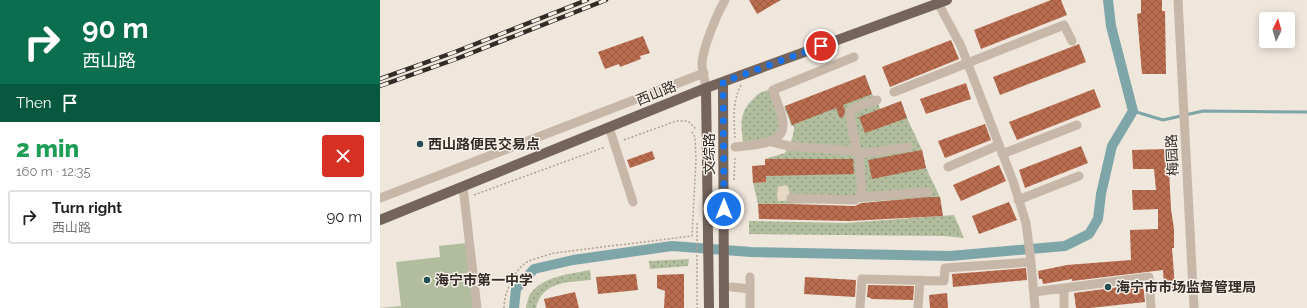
<!DOCTYPE html>
<meta charset="utf-8">
<style>
body{margin:0;font-family:Raleway,"Noto Sans SC",sans-serif;background:#f2f2f2;color:#222;height:100vh;display:flex;flex-direction:column;font-size:15px;white-space:nowrap}
*{box-sizing:border-box;margin:0}
p{font-size:13px;color:#767676}
.icon{flex:none;width:22px;height:22px;fill:none;stroke:currentColor;stroke-width:2;stroke-linecap:round;stroke-linejoin:round}
.map{position:relative;flex:1;overflow:hidden}
.details{display:flex;flex-direction:column;background:#fff;width:380px}
.details>*{flex:none}
.banner{background:#0b6e4f;color:#fff;overflow:hidden}
.needle{width:26px;rotate:5deg}
.controls{position:absolute;left:879px;top:12px;display:grid;gap:8px}
.controls a{display:grid;place-items:center;width:36px;height:36px;border-radius:4px;background:#fff;box-shadow:0 2px 10px #0003;font-size:20px}
.pin{position:absolute;display:grid;place-items:center;width:34px;height:34px;color:#fff;margin:-17px;border:2px solid #fff;border-radius:50%;box-shadow:0 1px 4px #0007}
.me{position:absolute;width:44px;margin:-22px;rotate:0deg;stroke-linejoin:round;filter:drop-shadow(0 0 3px #0008)}
.turn{display:flex;align-items:center;gap:14px;height:84px;padding:0 16px;font-size:18px}
.turn .icon{width:52px;height:52px;stroke-width:2.5}
.turn b{display:block;font-size:28px;line-height:34px}
.then{display:flex;align-items:center;height:38px;padding:0 16px;background:#0003;gap:8px;font-size:15px}
.round{display:grid;place-items:center;flex:none;width:42px;height:42px;border-radius:4px;background:#f2f2f2}
.headline{display:flex;align-items:center;justify-content:space-between;height:68px;padding:0 16px}
h1{font-size:24px;font-weight:800;line-height:30px;color:#1e9e55}
ul{padding:0;list-style:none}
li{display:flex;align-items:center;gap:12px;height:54px;margin:0 8px 6px;padding:0 8px;border:2px solid #e0e0e0;border-radius:4px}
li div{flex:1}
li b{display:block;font-size:15px}
li em{font-style:normal}
main{display:flex;flex:1;min-height:0}
.map>svg:first-child{display:block}
.park{fill:url(#park-dots)}
.pitch{fill:#b1bd9d}
.plaza{fill:#e6d8c4}
.lines{fill:none;stroke-linecap:round;stroke-linejoin:round}
.stream{stroke:#7ea6a9;stroke-width:3}
.canal{stroke:#7ea6a9;stroke-width:10}
.building{fill:url(#building-cross-hatch)}
.path{stroke:#b2a193;stroke-width:1.5;stroke-dasharray:2 2;stroke-linecap:butt}
.minor{stroke:#c6b7a9;stroke-width:9}
.major{stroke:#74645b;stroke-width:10}
.rail-casing{stroke:#342c28;stroke-width:4.5}
.rail{stroke:#f7f0e8;stroke-width:3;stroke-dasharray:9;stroke-linecap:butt}
.route{stroke:#1a73e8;stroke-width:7;stroke-dasharray:0 12.6}
.poi-dot{fill:#224d51;stroke:#f7f0e8;stroke-width:1.5}
.labels{text-anchor:middle;dominant-baseline:central;stroke-width:3;stroke-linejoin:round;paint-order:stroke}
.street-label{font-size:14px;fill:#342c28;stroke:#f7f0e8}
.poi-label{font-size:14px;font-weight:bold;fill:#342c28;stroke:#f7f0e8;text-anchor:start}
</style>
<main>
<section class="details">
<div class="banner">
<div class="turn"><svg class="icon" aria-label="right" viewBox="0 0 24 24"><path d="M7 20v-9h11M14 6l5 5-5 5"/></svg><div><b>90 m</b>西山路</div></div>
<div class="then">Then<svg class="icon" aria-label="arrive" viewBox="0 0 24 24"><path d="M6 21V4h12l-3 4 3 4H6"/></svg></div>
</div>
<div class="headline"><div><h1>2 min</h1><p>160 m · 12:35</p></div><a class="round" style="background:#d93025;color:#fff"><svg class="icon" aria-label="close" viewBox="0 0 24 24"><path d="M6 6l12 12M18 6L6 18"/></svg></a></div>
<ul>
<li><svg class="icon" aria-label="right" viewBox="0 0 24 24"><path d="M7 20v-9h11M14 6l5 5-5 5"/></svg><div><b>Turn right</b><p>西山路</p></div><em>90 m</em></li>
</ul>
</section>
<div class="map">
<svg width="927" height="308" viewBox="0 0 927 308">
<defs>
<pattern id="park-dots" width="8" height="8" patternUnits="userSpaceOnUse"><rect width="8" height="8" fill="#b1bd9d"/><path d="M2 2h.1M6 6h.1" fill="none" stroke="#919a80" stroke-width="1.8" stroke-linecap="round"/></pattern>
<pattern id="building-cross-hatch" width="8" height="8" patternUnits="userSpaceOnUse"><rect width="8" height="8" fill="#ba6c4f"/><path d="M0 0l8 8M0 8l8-8" fill="none" stroke="#985942"/></pattern>
</defs>
<rect width="100%" height="100%" fill="#efe6dc"/>
<path class="park" d="M485,75L492,94L497,100L500,109L521,101L527,118L542,150L546,168L560,197L465,203L378,204L373,183L386,182L385,159L405,153C410,144 414,137 414,126H411V124L404,107Z
M389,90C393,102 410,131 390,137C382,140 372,141 363,142C361,125 359,112 373,99C379,93 380,92 389,90Z
M574,215L584,238L564,236L369,234V221L466,223Z
M309,259L308,266L270,269L269,261Z
M210,270L211,280C189,282 162,281 156,308H146C147,303 148,297 151,293C164,276 190,274 210,270Z"/>
<path class="pitch" d="M86,243L93,308H0L21,306L16,262L60,257L59,246Z"/>
<path class="plaza" d="M405,185L408,187L411,198L405,201H398L397,195L398,187Z"/>
<g class="lines">
<path class="stream" d="M753,111L783,120L823,111L927,112"/>
<path class="canal" d="M134,308L136,289L154,269L193,260L292,246L371,252L570,256L685,246L709,234L718,219L721,194L732,146L753,111L731,26L728,0"/>
</g>
<path class="building" d="M369,0H401L377,14Z
M671,0H681L687,15L601,49L594,30Z
M761,0H782V11H785L786,74H762L757,14L761,13Z
M263,36L270,53L260,56L261,59L240,67L239,64L225,69L218,52Z
M571,40L579,59L510,87L502,67Z
M699,44L706,62L620,95L613,77Z
M485,75L492,94L463,105L465,109L464,116L460,118L456,108L412,125L405,106Z
M586,83L591,99L546,114L540,99Z
M714,89L721,107L637,140L629,122Z
M521,101L527,118L485,133L479,117Z
M605,124L611,140L565,158L558,141Z
M701,146L708,163L645,188L639,170Z
M788,149L791,209L794,229V248H792L795,288H784L783,270L692,281V279L663,284L662,279H659L658,271L687,265L751,260L750,230L778,229V209L753,210L752,190H776L774,169H753L752,150Z
M542,150L546,168L492,179L488,160Z
M272,151L275,159L250,168L247,160Z
M385,159H473L474,174L386,176V182L373,183L372,166L385,165Z
M619,165L626,181L581,201L573,185Z
M550,197H560L563,216L469,221L379,219L378,204H410L475,206L481,203Z
M629,202L637,220L599,234L592,216Z
M646,268L647,280L573,287L572,274Z
M256,274L258,290L218,294L216,277Z
M304,274V308H284L285,291L277,288V275Z
M425,277L476,280L475,297L424,294Z
M763,284L765,302L710,308H696L694,293Z
M488,285L534,286L533,300L491,299V298L487,297Z
M195,292L199,308H166L164,299Z
M567,293L568,308H550L549,295Z"/>
<g class="lines">
<path class="path" d="M355,138C354,119 352,103 361,85
M244,140L296,121H308L317,130
M354,180L355,156
M94,195L225,147
M317,223V308
M124,308C124,293 134,270 147,262C155,258 165,256 174,253L312,236L316,160L315,137L312,132"/>
<path class="minor" d="M798,0L814,308
M558,3L581,46L633,181L646,223L651,262L655,308
M326,88C325,80 322,71 322,63C323,47 337,14 345,0
M514,92L684,25L692,41
M229,127L253,202
M392,142L409,146L472,151
M355,147C370,145 405,146 403,123C402,112 396,100 393,90L474,57
M476,147L470,117V112L476,107L497,100
M481,154L528,147
M622,154L697,125
M568,167L619,145
M83,187L97,308
M479,197L548,192
M0,198L324,73
M411,198L475,200L479,197L482,192L479,156
M638,200L699,176
M352,287L370,289
M654,292L684,288
M370,308V277
M480,308L482,279L564,281L565,268L651,262
M538,308L540,280
M684,308V288L769,277L771,308"/>
<path class="major" d="M343,83L344,308
M326,88L329,308
M0,220L326,88L567,0"/>
<defs>
<path id="rail" d="M0,79L75,52L207,0
M0,86L76,59L226,0"/>
</defs>
<use href="#rail" class="rail-casing"/>
<use href="#rail" class="rail"/>
</g>
<g class="lines">
<path class="route" d="M344,209L343,82L441,46"/>
</g>
<g class="poi-dot">
<circle cx="40" cy="144" r="4"/>
<circle cx="47" cy="280" r="4"/>
<circle cx="728" cy="287" r="4"/>
</g>
<g class="labels">
<g class="street-label">
<text transform="translate(276 93) rotate(-22)">西山路</text>
<text transform="translate(329 154) rotate(-90)">文综路</text>
<text transform="translate(792 155) rotate(-93)">梅园路</text>
</g>
<g class="poi-label">
<text x="48" y="144">西山路便民交易点</text>
<text x="55" y="280">海宁市第一中学</text>
<text x="736" y="287">海宁市市场监督管理局</text>
</g>
</g>
</svg>
<div class="controls">
<a><svg class="needle" viewBox="-14 -14 28 28"><path d="M0-13l5 13h-10z" fill="#e53935"/><path d="M0 13l5-13h-10z" fill="#767676"/></svg></a>
</div>
<div class="pin" style="left:441px;top:46px;background:#d93025"><svg class="icon" aria-label="arrive" viewBox="0 0 24 24"><path d="M6 21V4h12l-3 4 3 4H6"/></svg></div>
<svg class="me" style="left:344px;top:209px" viewBox="-20 -20 40 40"><circle r="17" fill="#1a73e8" stroke="#fff" stroke-width="3"/><path d="M0-11L8 9 0 5-8 9z" fill="#fff"/></svg>
</div>
</main>
